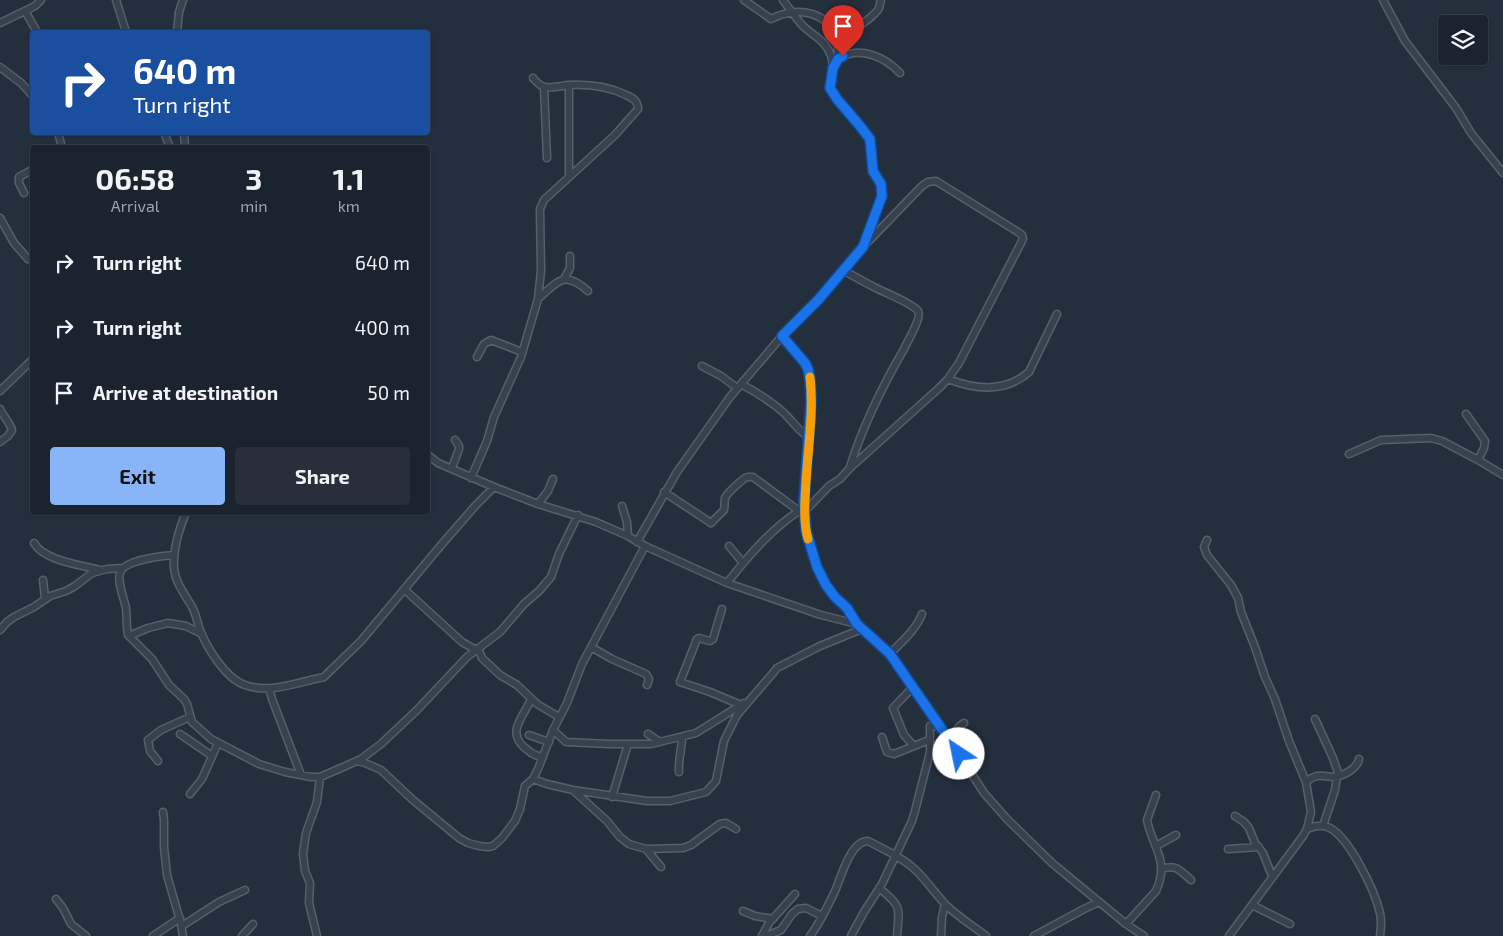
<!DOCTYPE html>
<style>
body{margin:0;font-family:"Exo 2",sans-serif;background:#282f3a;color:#f1f3f6;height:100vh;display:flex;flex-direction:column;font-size:19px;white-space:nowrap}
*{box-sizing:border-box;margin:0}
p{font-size:16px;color:#a0a4aa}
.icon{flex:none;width:28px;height:28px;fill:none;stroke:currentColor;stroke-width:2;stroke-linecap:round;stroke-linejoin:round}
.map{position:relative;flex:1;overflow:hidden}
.details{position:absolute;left:30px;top:145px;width:400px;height:370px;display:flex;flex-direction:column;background:#1b232e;border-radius:5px;box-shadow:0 1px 4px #0004,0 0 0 1px #39404a}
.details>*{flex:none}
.top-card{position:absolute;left:30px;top:30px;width:400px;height:105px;border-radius:5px;box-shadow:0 1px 4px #0004,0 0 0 1px #39404a;background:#1a4fa0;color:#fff;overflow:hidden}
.controls{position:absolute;left:1438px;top:15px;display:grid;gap:10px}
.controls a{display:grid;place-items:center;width:50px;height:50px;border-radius:5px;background:#1b232e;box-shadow:0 1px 4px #0004,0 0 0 1px #39404a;font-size:25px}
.pin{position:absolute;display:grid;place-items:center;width:42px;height:42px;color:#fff;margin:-51px -21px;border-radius:50% 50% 50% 0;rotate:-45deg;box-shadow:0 0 5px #0007}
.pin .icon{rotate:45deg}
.me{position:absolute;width:55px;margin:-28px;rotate:326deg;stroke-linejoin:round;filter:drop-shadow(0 0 4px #0008)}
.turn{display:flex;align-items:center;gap:18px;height:105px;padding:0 20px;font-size:22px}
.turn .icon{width:65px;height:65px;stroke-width:2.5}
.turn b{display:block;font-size:35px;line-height:42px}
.eta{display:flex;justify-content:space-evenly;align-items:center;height:85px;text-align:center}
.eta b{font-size:30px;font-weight:700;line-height:35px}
.button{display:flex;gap:10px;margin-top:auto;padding:10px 20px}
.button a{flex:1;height:58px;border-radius:5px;background:#8ab4f8;color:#111;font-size:20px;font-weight:700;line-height:58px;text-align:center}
.button a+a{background:#282f3a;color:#f1f3f6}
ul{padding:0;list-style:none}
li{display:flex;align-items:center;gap:15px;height:65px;padding:0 20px}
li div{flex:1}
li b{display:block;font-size:19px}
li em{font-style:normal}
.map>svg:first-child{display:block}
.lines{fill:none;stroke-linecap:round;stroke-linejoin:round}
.minor-casing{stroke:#565f6c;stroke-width:9}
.minor{stroke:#38414e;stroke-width:6}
.route-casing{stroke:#114b97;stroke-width:12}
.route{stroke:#1a73e8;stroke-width:9}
.slow{stroke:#f59e0b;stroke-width:9}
</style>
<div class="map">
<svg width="1503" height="936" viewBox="0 0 1503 936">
<rect width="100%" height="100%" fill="#242f3e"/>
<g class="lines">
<defs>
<path id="minor" d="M116,0L126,32
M744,0L771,19C798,6 832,10 838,46
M783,0C789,8 795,17 802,25C813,36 826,40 831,56C836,69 827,81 833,94L867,134L871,144L873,171L882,189V196L865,243
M1383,0L1405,41L1456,108L1471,133L1503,173
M25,11L37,32
M0,23L35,6L41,0
M177,32L179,12L183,0
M839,59C859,45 885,57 900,73
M0,67L21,83L32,95
M833,68C842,57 833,49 843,39C851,31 876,16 879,8C880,7 880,1 881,0
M569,85V177
M544,87L547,158
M58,132L62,148
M164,132L170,148
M184,132L185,148
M24,193L19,183V177L32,170
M0,218L14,243L28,259L32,257
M844,271C854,276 864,282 874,287C883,292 912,303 918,311C922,318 907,342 904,349C882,387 863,425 850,467
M564,279L570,268V256
M538,299C558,281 564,270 588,291
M782,336L805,363L808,369L810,380L811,401L804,501L806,531L817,567L827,585L835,597L847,608L857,624
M477,357L484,344L491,340L522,352
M702,366L721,376L737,388
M948,379C976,390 1005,393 1029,372L1057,314
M741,384C756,392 771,401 784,413C792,421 799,431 809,438
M0,391L32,360
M0,409C3,416 10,423 12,430L8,436L0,442
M1466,414L1485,441L1484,448L1478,460
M1349,454L1381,440L1431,438L1442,441L1478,460L1503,475
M428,455L438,463L494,487L538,504L596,522L628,536L645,546L727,583L821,615L857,624L890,654L942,728L984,793L1007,819L1052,863L1126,924L1144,936
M452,468L459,449V446L455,440
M471,478L487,441L494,417L521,357L538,299L541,271L540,209L544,200L615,135L638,109C638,101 633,98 626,95C608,86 589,84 568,85C561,86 552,88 545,87C539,86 536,81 533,78
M664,492L711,523L724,510C725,506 724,502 725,498C727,493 741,481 745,478C749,476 750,477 753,477L799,511
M538,504L548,491L553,479
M622,506L627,522L628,536
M186,512C179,530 173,548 174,568C175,582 184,593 191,605C196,613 197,622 200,630C207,648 226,679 245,685C270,694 299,682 324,677L329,672L361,641L442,544L476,505L494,487
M1207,540L1204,547L1207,555L1231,585L1238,598L1241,612L1255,647L1265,677L1275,699L1289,741L1306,782L1311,812L1307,829L1303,836L1229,936
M637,542L677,472L730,397L782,336L819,299L863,247L922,186L928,182L936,181L1018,232L1022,235L1023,239L959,363L948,379L938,389L850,468L840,479L829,486L805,511
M34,543C44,561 82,565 100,570
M729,546L743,563
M174,555C162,556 123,560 120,573C117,581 124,599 126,608C127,617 126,626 128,635L152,659L169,685L184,699L187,704L192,722L211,739L259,764L285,772L311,777H320L341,768L361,759L381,744L417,710L467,657L500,632L524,604L539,591L551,577L559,554L578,515
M43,580L45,598
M727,583C749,555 772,528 802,509
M404,589L462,642L476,650
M722,609L713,639L710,641L699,638L697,639L680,682L710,692L741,705
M0,630L7,622L14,617L34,607L50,596L66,591L75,586L92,573L107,569L123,568
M129,636L148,628L168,623L186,626L202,634
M591,647L612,659L646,674L649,679L647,685
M478,648L482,658L500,675L517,685L537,704L559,717
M890,654C901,642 916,630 922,614
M913,687L893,708L904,735L914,746
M269,688L272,699L301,775
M531,699C523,718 506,732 525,748C531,753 535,756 543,757
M1315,719L1333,758L1339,776
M553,730L566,742L609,744H651L696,733L744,703
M180,734L212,756
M648,734L660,742
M529,735L549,742
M882,737L887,752L894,754L929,740
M955,745L953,740C955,732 957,727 964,723
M158,761L150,751L148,740L161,730L190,717
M357,761L365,763L381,770L413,800L459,838L468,843L479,846L488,847L493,846L502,838L515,821L520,809L525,786L533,779L538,769L553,730L567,703L582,664L645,546
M679,772C678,760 682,749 682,737
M533,779L547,784L573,790L647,801H670L706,792L716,781L724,741L737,715L773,673L777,668L820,646L862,629
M1306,782C1309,779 1313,777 1317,776C1322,775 1328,777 1334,777C1343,776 1357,769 1359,759
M574,791L607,821L620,837L629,844L646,849L683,848L691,845L720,824L726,823L736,829
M190,794L202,779L218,743
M612,797L628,744
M163,812L164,820V847L167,875L181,924L183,936
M1235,816L1244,822L1249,828L1255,843L1263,853L1272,876
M1323,826L1335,790L1337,776
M1307,829C1314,826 1322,824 1330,828C1350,839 1375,891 1380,913C1382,921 1381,928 1380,936
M1156,846L1176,835
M646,849L661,867
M1228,849L1259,847
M895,856C918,866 929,887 946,905C957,916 973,926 986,936
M1161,869C1177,864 1179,870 1191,880
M879,888C903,907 899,908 897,936
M56,899L63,908L71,924L86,936
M1252,905L1290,924
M743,911L755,916L773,919
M1126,924L1156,891C1170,860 1152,847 1147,820L1156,795
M182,926L219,902L245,890
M153,936L180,918
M242,936L253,924
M317,936L309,903L310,883L305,871L303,854L306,833L317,802L320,777
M762,936L769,923L795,894
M766,936L781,930L792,914L798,909L806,908L822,916
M810,936C820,923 828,906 835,891C841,878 850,841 868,841L895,855
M851,936L864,912L882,884L912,821L915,811L930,752V726H940
M941,936L942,917L945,904
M1034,936L1084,909L1099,902"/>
</defs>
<use href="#minor" class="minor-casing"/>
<use href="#minor" class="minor"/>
</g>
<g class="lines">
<defs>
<path id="route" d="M843,56L838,59L833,68L830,88L837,99L860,126L870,139L873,171L881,184L882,196L863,247L819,299L782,336L805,363L808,369L810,380L811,401L804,501L806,531L817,567L826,585L835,597L847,608L857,624L890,654L959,754"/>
</defs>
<use href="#route" class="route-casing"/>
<use href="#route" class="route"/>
<path class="slow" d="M808,539C803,521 805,501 806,482C808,448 814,411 810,377"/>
</g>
</svg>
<div class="controls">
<a><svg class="icon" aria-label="layers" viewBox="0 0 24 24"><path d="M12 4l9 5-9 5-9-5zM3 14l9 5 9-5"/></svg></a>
</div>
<div class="pin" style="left:843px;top:56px;background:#d93025"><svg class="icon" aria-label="arrive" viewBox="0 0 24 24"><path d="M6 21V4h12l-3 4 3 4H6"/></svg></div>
<svg class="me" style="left:959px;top:754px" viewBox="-20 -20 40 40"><circle r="19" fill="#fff"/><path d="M0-13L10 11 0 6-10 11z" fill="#1a73e8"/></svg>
<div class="top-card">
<div class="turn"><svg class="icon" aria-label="right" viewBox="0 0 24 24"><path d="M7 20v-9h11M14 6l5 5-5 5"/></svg><div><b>640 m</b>Turn right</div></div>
</div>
<section class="details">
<div class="eta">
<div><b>06:58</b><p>Arrival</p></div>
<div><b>3</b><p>min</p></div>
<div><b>1.1</b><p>km</p></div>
</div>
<ul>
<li><svg class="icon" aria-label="right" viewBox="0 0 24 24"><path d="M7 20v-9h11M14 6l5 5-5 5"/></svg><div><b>Turn right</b></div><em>640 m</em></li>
<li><svg class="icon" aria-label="right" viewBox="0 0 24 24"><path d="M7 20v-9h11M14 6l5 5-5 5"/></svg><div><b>Turn right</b></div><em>400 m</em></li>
<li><svg class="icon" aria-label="arrive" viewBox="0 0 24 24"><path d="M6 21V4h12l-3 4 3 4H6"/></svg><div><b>Arrive at destination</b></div><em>50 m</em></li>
</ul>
<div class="button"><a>Exit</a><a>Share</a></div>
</section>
</div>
